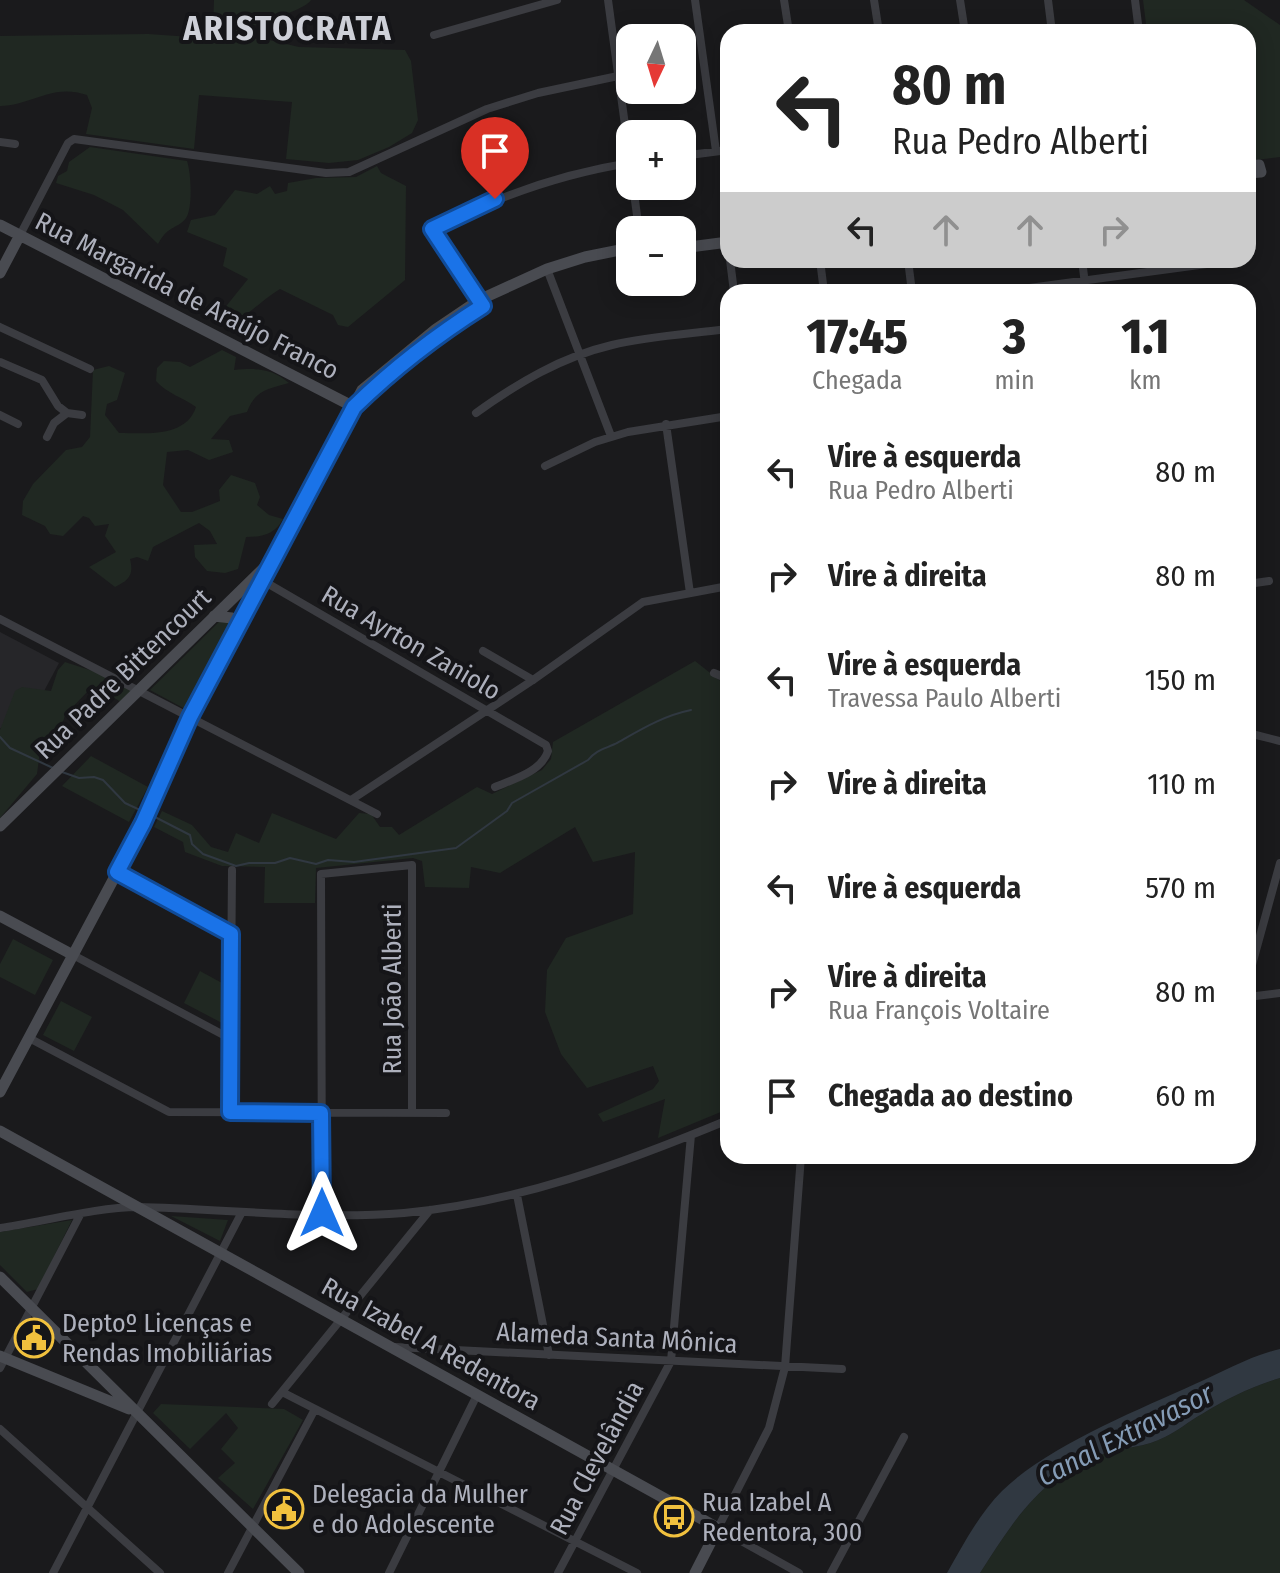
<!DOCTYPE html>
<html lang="pt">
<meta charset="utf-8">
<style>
body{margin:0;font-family:"Fira Sans Condensed",sans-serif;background:#f2f2f2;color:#222;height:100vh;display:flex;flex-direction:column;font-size:30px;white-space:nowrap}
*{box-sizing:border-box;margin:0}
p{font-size:26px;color:#767676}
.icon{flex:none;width:44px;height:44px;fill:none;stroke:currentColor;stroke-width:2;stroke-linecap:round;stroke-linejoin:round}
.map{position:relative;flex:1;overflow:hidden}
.drawer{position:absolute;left:720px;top:284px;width:536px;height:880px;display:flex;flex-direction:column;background:#fff;border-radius:24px;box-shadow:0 4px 20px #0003}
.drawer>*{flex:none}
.hud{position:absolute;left:720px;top:24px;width:536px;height:244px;border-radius:24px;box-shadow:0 4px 20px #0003;background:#fff;color:#222;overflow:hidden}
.needle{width:52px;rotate:184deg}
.tools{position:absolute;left:616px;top:24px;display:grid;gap:16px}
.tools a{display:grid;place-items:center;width:80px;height:80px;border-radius:16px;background:#fff;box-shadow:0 4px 20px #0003;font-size:40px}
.pin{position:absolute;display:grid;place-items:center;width:68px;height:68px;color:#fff;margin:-82px -34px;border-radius:50% 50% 50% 0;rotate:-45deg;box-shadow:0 0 8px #0007}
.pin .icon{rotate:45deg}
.me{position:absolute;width:88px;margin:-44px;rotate:0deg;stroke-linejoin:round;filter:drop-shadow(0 0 6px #0008)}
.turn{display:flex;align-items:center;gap:28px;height:168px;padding:0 40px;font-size:36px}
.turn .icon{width:104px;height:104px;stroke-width:2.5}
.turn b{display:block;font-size:56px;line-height:68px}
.lanes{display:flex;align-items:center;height:76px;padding:0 40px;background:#0003;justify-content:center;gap:40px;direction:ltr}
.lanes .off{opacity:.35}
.eta{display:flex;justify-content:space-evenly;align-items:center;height:136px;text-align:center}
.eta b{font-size:48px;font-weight:800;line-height:56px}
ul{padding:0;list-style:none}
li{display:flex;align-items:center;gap:24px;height:104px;padding:0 40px}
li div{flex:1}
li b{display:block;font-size:30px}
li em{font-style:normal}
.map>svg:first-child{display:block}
.built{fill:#262629}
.green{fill:#202822}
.water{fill:#303841}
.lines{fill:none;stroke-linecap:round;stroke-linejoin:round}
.stream{stroke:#303841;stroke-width:2}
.street{stroke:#3b3c41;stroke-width:8}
.secondary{stroke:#494b51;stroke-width:11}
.route-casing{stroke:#114b97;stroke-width:20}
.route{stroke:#1a73e8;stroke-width:14}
.labels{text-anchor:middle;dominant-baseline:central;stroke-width:8;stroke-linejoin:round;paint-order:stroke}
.street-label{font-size:26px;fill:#adb0bc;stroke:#151518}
.poi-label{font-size:26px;fill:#adb0bc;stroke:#151518;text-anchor:start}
.water-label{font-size:28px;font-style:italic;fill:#859cb6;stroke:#151518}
.district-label{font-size:34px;font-weight:bold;letter-spacing:2px;fill:#ced0d8;stroke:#151518}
</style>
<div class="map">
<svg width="1280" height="1573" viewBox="0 0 1280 1573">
<rect width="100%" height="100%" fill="#1a1a1c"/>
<path class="built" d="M0,632L59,663L19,738L0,728Z"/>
<path class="green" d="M214,0H311C304,12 243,27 227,36L269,40L299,47L405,50L411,61L418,120L412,133L389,147L358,160L329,163L286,159L292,102L199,95L194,149L86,134L92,108L87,95C52,83 33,105 0,106V36L148,34L220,39L224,35L213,27Z
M1143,0H1244L1280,25V157L1248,161V32H1147Z
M90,147L187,161C191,172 193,208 186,218C178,229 169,224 158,244L123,210L94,195L56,183L58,176L67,171L69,162Z
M377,166L381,173L406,186L405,280L348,327L338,325L333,315L280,289C260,301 250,315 226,326L219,315L248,279L223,266L227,248L187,232L191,220L215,215L235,190L257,194L270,186L275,194L287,191L288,183L316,178L356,177Z
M222,350L236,357L234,370C256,368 272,368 289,383C268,389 255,390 247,412L230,416L211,439L229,440L233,452L209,460L188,450L167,452L163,485L181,512H192L220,501L219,490L231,475L255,483L260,497L257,505L269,515L283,519C275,534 263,537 246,537L238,569L225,573L207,571L195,557L194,545L217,544L210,531L199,523L153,547L148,561L137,557L130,559C134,575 129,580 115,587L89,567L116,552L105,536L109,524L95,526L89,518L83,516L63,536L50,534L45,526L22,515L23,501L33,484L66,450L82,447L90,437L93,370L109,366L125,373L117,400L107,404L105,415L119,433C145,433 186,438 196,407C182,397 168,394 156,381L157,368L164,361L180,362L190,367Z
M222,619L229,620L232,627L189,711L150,690Z
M695,661L723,683L728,684V1109L658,1138L665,1099L603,1122L598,1114L653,1089L659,1081L653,1066L587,1088L561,1054L545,1012L547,970L566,938L633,914L635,852L593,862L575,827L500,873L471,867L469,888L425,887L422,861L413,858L316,868L315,903H264L265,867L222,866L185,852L183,842L154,827L162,811L192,825L211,847L228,852L236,833L259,843L272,813L336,839L359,813L371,814L380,827H392L399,835L477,787L492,794L542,770L551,759L553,742Z
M65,662L99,673L132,690L124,704L108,694L89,690L65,715L58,739L40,751L37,774L0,818V730L15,691L22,687L51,691L58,670Z
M91,756L148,787L129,822L62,786Z
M13,939L53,960L35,995L0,977V964Z
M200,971L222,983V1023L184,1003Z
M61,1001L92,1017L74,1051L43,1035Z
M171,1216L228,1220L220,1241Z
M72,1220L38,1289L27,1292L0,1265V1232Z
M1280,1378V1573H980C1014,1520 1043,1473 1106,1453C1126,1447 1146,1447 1165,1437C1178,1431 1189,1421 1202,1414C1226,1399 1253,1386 1280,1378Z
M161,1404L284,1409L303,1420L253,1509L218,1478L235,1463L221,1449L238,1428L226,1413L190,1449L153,1413Z"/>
<path class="water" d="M1280,1349V1378C1253,1386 1226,1399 1202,1414C1189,1421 1178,1431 1165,1437C1146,1447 1126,1447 1106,1453C1043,1473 1014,1520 980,1573H947C963,1545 979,1514 1002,1491C1048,1446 1136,1411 1195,1384C1223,1372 1250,1356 1280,1349Z"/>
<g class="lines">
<path class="stream" d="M0,737L10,748L53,768
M62,772L79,778L94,777L103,780L125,803L140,810
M153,816L190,835L192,844L203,854L236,866L249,863H275L290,858L316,864L328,860L354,862L456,848L507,811L512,803L588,760C596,750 604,749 615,744C640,730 662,716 691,710"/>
<path class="street" d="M608,0L630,162
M695,0L716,151
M784,0L789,32
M874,0L879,32
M960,0L965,32
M1048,0L1052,32
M1135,0L1139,32
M434,35L557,0
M0,142L15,144
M682,156L728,150
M633,186L639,230
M20,235L68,143L74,139L326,173L349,172L487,109L538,93L618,76
M730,260L734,292
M820,260L824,292
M908,260L912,292
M1082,260L1086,292
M547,269L611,436
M999,292L1214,263
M483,306L432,229C496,197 559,174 630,163
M0,327L90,369
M0,362L42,380L58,406L67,413L82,415
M476,413C518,383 561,357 612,345C650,336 690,334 728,329
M0,415L18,424
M666,424L690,593
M47,437L54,423L67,413
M545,466L595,442L628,432L728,416
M260,579L546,745L548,751C541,772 514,779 495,787
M1248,584L1269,581
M0,619L377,814
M483,651L533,680
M714,673L728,679
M1248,733L1280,741
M351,800L533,680L643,602L728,586
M117,872L231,934
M73,955L231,1039
M1248,971L1252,965L1280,863
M1248,997L1280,993
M29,1038L169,1112L446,1113
M230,1112L232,870
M517,1195L549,1355
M322,1213L321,874L412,865V1113
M0,1228C41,1222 98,1207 138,1207C226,1209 316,1220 404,1213C517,1203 624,1163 728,1120
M395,1347L842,1369
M0,1368L80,1215
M282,1392L637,1573
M272,1404L430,1210
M0,1429L160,1573
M53,1573L242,1212
M228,1573L315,1409
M389,1573L477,1395
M558,1573L671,1361L691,1135
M799,1573L718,1528L769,1428L785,1367L801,1156
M831,1573L904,1437"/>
<path class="secondary" d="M1248,166L1259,165L1261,172L1248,173
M0,225L354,407
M682,248L728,242
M0,273L20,235
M214,616L232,618L235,624V634
M0,826L269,563
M0,916L73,955
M0,1092L137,835L190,717L362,390L436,329L479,300L547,269L585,257L630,248
M0,1131L718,1528L695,1573
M0,1277L299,1573
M0,1356L129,1409"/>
</g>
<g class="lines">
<defs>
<path id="route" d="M322,1213L321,1113L230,1112L231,934L117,872L143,823L190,717L354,407C393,369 437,335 483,306L432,229L495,199"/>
</defs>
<use href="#route" class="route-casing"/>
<use href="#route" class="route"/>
</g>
<defs>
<symbol id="civic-ring" viewBox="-11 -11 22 22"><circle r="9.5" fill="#151518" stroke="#f1c13e" stroke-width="1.5"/><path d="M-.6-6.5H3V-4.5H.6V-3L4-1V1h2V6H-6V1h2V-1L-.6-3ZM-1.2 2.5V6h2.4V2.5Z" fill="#f1c13e"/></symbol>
<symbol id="bus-ring" viewBox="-11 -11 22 22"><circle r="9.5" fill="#151518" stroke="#f1c13e" stroke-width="1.5"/><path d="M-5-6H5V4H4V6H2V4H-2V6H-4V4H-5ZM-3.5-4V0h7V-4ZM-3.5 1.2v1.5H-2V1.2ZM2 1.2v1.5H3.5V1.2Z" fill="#f1c13e"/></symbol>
</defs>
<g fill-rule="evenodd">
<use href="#civic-ring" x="12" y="1316" width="44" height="44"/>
<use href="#civic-ring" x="262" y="1487" width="44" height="44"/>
<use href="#bus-ring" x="652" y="1495" width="44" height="44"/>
</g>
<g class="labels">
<g class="street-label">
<text transform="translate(187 296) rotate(27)">Rua Margarida de Araújo Franco</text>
<text transform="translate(411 643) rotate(30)">Rua Ayrton Zaniolo</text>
<text transform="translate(123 674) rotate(-44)">Rua Padre Bittencourt</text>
<text transform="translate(392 989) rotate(-90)">Rua João Alberti</text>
<text transform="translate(617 1338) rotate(3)">Alameda Santa Mônica</text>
<text transform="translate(431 1344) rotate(29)">Rua Izabel A Redentora</text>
<text transform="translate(597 1458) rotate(-62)">Rua Clevelândia</text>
</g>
<g class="poi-label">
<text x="62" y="1323">Deptoº Licenças e<tspan x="62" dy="30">Rendas Imobiliárias</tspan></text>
<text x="312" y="1494">Delegacia da Mulher<tspan x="312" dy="30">e do Adolescente</tspan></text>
<text x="702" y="1502">Rua Izabel A<tspan x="702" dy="30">Redentora, 300</tspan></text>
</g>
<g class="water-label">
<text transform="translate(1125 1435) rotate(-27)">Canal Extravasor</text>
</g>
<g class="district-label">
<text x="288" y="28">ARISTOCRATA</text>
</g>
</g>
</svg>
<div class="tools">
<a><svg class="needle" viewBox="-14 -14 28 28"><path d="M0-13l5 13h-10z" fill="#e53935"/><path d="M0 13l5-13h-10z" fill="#767676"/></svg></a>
<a>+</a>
<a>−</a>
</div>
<div class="pin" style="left:495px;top:199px;background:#d93025"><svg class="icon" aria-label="arrive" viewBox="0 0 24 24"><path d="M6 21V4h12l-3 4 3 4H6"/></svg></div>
<svg class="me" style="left:322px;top:1213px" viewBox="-20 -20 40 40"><path d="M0-17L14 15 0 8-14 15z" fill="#1a73e8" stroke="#fff" stroke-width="4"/></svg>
<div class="hud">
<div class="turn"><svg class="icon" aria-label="left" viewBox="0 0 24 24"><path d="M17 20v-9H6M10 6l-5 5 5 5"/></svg><div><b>80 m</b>Rua Pedro Alberti</div></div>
<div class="lanes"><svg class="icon" aria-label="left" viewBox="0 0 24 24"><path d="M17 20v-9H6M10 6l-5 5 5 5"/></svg><svg class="icon off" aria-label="ahead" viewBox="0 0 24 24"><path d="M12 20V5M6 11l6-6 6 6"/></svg><svg class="icon off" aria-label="ahead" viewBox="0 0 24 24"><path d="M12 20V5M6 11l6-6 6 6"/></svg><svg class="icon off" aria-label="right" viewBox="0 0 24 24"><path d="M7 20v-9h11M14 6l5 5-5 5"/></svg></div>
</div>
<section class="drawer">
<div class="eta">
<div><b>17:45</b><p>Chegada</p></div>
<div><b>3</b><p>min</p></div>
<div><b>1.1</b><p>km</p></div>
</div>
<ul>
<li><svg class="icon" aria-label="left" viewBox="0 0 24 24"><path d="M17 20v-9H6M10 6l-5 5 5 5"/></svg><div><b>Vire à esquerda</b><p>Rua Pedro Alberti</p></div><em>80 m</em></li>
<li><svg class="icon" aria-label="right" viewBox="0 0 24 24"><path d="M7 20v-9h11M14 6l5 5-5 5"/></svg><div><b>Vire à direita</b></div><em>80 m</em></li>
<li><svg class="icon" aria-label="left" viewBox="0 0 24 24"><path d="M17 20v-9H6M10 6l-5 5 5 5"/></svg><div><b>Vire à esquerda</b><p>Travessa Paulo Alberti</p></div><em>150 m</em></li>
<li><svg class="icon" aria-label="right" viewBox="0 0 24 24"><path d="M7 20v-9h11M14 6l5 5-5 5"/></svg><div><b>Vire à direita</b></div><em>110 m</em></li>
<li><svg class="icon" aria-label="left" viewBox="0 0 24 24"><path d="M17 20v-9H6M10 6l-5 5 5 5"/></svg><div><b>Vire à esquerda</b></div><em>570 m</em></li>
<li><svg class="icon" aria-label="right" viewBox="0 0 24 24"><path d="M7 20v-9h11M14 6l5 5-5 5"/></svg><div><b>Vire à direita</b><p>Rua François Voltaire</p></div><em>80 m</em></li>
<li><svg class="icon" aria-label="arrive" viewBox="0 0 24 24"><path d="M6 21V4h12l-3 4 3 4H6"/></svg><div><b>Chegada ao destino</b></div><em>60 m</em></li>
</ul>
</section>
</div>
